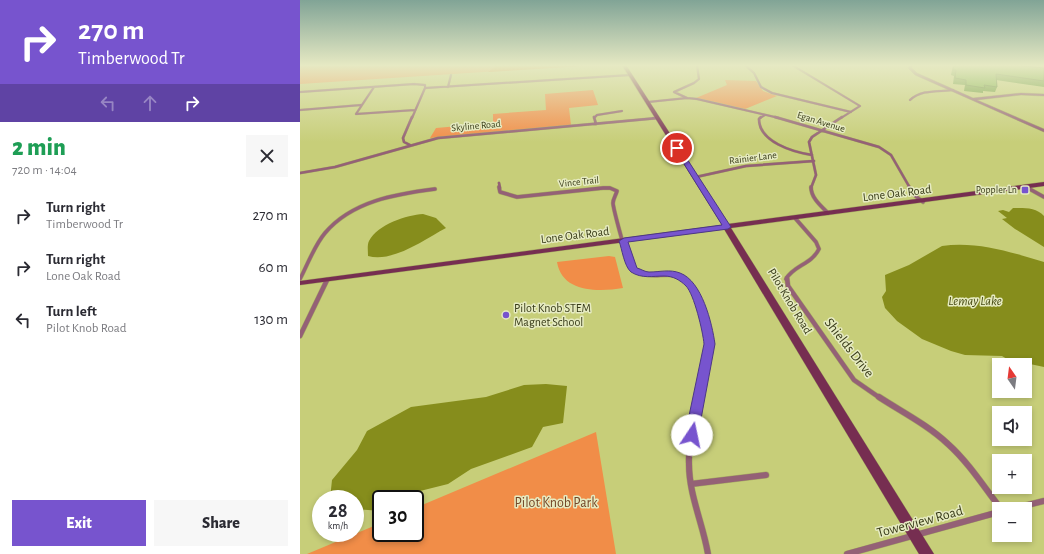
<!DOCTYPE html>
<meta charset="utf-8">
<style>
body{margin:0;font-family:"Alegreya Sans",sans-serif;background:#f7f7f7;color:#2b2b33;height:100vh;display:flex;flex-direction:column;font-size:15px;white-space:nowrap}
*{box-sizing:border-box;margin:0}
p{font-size:13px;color:#7c7c81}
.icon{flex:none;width:22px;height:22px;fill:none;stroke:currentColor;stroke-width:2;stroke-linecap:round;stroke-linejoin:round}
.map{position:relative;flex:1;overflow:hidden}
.details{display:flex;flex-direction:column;background:#fff;width:300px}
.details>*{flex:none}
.top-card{background:#7754ce;color:#fff;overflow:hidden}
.needle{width:26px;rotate:346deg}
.buttons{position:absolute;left:692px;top:358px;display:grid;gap:8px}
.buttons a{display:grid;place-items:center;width:40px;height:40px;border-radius:0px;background:#fff;box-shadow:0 2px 6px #0003;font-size:20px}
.speed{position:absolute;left:12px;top:490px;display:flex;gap:8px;font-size:20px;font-weight:700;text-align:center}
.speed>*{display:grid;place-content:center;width:52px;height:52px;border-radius:50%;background:#fff;box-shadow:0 2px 6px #0003;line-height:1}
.speed small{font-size:10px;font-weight:400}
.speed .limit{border:2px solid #111;border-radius:6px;background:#fff;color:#111}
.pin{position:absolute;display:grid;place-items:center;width:34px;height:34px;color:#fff;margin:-17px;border:2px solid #fff;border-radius:50%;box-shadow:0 1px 4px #0007}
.me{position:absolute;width:44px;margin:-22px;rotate:11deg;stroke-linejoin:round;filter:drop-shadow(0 0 3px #0008)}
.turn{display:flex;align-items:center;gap:14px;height:84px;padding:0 12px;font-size:18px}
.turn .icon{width:52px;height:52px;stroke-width:2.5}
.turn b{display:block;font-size:28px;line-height:34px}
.lanes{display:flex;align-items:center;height:38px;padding:0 12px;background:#0003;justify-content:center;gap:20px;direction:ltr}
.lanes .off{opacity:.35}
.round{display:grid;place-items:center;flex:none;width:42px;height:42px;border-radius:0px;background:#f7f7f7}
.overview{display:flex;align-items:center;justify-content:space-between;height:68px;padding:0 12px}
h1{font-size:24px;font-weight:800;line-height:30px;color:#1e9e55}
.button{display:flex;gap:8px;margin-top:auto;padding:8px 12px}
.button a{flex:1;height:46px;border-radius:0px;background:#7754ce;color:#fff;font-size:16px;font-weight:800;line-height:46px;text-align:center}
.button a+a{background:#f7f7f7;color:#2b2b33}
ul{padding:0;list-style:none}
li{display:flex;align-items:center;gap:12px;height:52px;padding:0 12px}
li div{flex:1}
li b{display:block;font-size:15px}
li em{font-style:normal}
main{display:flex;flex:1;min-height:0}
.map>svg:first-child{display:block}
.green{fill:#f18d48}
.forest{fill:#de731c}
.water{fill:#868d1c}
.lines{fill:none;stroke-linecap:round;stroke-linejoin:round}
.minor-far4-casing{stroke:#a8ae64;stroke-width:2.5}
.minor-far3-casing{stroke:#a8ae64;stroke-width:3}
.minor-far2-casing{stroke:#a8ae64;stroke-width:4.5}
.minor-far1-casing{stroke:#a8ae64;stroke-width:5.5}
.minor-casing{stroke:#a8ae64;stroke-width:7}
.tertiary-casing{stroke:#a8ae64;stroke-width:1}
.secondary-casing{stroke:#a8ae64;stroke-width:1}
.minor-far4{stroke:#946176;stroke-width:2}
.minor-far3{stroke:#946176;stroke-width:2.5}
.minor-far2{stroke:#946176;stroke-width:3.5}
.minor-far1{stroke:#946176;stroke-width:4.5}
.minor{stroke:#946176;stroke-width:6}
.tertiary{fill:#946176;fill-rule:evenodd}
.secondary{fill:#762e51;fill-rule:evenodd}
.wall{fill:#5b8f2a}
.building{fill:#6aa631;stroke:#4a7422}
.route{fill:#7754ce;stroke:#4d3786}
.poi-dot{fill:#7754ce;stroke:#e6ebc2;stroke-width:1.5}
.labels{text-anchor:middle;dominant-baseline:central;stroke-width:3;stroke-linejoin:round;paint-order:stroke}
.far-street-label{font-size:10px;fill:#383b18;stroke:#e6ebc2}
.far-poi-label{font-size:10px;fill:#383b18;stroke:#e6ebc2;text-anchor:end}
.street-label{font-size:12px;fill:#383b18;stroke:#e6ebc2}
.poi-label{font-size:12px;fill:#383b18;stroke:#e6ebc2;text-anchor:start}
.water-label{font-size:13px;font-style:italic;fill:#4a4e16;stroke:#e6ebc2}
.near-street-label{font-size:14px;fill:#383b18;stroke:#e6ebc2}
.near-park-label{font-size:14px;fill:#734628;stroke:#e6ebc2}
</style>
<main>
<section class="details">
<div class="top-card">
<div class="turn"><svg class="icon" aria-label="right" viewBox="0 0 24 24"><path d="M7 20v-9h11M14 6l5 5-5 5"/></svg><div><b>270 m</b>Timberwood Tr</div></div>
<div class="lanes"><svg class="icon off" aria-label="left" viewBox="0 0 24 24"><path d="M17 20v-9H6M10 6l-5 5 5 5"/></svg><svg class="icon off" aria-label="ahead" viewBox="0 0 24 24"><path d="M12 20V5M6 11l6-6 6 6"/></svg><svg class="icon" aria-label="right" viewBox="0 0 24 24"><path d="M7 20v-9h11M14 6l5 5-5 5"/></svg></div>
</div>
<div class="overview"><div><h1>2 min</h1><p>720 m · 14:04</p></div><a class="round"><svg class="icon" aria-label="close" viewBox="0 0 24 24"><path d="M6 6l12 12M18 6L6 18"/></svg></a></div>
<ul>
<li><svg class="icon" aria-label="right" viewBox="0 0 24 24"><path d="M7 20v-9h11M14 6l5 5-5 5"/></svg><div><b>Turn right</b><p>Timberwood Tr</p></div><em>270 m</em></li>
<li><svg class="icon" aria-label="right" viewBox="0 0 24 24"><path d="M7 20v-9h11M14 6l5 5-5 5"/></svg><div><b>Turn right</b><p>Lone Oak Road</p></div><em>60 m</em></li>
<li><svg class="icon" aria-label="left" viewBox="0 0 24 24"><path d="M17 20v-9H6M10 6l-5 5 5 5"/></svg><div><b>Turn left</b><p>Pilot Knob Road</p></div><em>130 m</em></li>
</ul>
<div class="button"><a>Exit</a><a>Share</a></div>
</section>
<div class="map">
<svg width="744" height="554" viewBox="0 0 744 554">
<rect width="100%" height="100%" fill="#c7ce79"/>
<path class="green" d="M0,65H211L214,70L0,84Z
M425,80L456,81L463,91L477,96L445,109L396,98L427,85Z
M293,90L298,105L269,108L271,125L130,138L136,128L193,123V114L246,110L245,94Z
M309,256L315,257L323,288C299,292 262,293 257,262Z
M296,432L316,554H7L81,523V533H115V508Z"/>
<path class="forest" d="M193,65H283L284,66L188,72L196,66Z"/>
<path class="water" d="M713,208C724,208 736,207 744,216V247L715,229L702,219L707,218L698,211L703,210L709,212Z
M123,214L136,218L146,228C125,239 93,263 68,256C68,251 67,245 69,241C78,224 107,215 123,214Z
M642,246C676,241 711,252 744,262V367L707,359L702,356L665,355L651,351L622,339L597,321L585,308L582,297L586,291L585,275L609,265Z
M246,384L267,386L263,423L243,427L232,447L171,469L148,484L120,491L107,499H81V511L55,509V499H30L32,480L57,450L67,431L111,407L186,397L224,385Z"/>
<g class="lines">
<defs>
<path id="minor-far4" d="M445,65L454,73L461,87L472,93L551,112
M492,65L560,106L541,118
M74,87L56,114L115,110
M148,87L151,75
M125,88L330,75
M0,92L114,84L125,85V88
M387,98L374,92L394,83L399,79L397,65
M610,100C622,89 638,92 653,90
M348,102L387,98L397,99L479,118
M0,110L61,105
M112,118L125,88
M294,118L297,115L322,111
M353,118H358
M460,118L465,115"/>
<path id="minor-far3" d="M294,117L296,124
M461,117L459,119C459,142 493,152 512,155
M475,117L579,147L591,155L610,188
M110,145L104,142L103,138L112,117
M0,173L35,167L138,138L358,118
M396,177L446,166L514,161
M199,183L200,188
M726,187L728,188
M303,188H310
M511,188L516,175L509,142L512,137L542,117"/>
<path id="minor-far2" d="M199,187L200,192L217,197L303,188H310L317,191C316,195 313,199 313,203C313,208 326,256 329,262C331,266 335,271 340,273C354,280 369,270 385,279
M511,187C511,198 521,206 528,213
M609,187L613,194L623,202
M726,187L744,197
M0,279C8,264 14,246 25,233C52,201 96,194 135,189
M486,279C494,265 511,265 519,249L516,242L495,218"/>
<path id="minor-far1" d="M383,278C397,286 406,324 409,340L410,344L399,398
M487,278L488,286L554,380L580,398
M0,336L27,280"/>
<path id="minor" d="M400,397C395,419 388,442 389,464C389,495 403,524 408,554
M579,397C602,412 628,425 648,444C669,463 684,487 701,509
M391,484L466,475
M711,509L744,501
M547,554L699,512"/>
<path id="tertiary" d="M610,65H612V68L617,73L673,98L721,93L744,94V96L721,95L677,100L744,129V132L615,75L608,68Z"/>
<path id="secondary" d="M322,65H326L428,224L744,182V186L431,228L634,554H619L424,229L0,285V281L422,225Z"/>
</defs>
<use href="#minor-far4" class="minor-far4-casing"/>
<use href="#minor-far3" class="minor-far3-casing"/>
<use href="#minor-far2" class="minor-far2-casing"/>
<use href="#minor-far1" class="minor-far1-casing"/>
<use href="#minor" class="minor-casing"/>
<use href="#tertiary" class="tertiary-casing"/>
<use href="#secondary" class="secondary-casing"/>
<use href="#minor-far4" class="minor-far4"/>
<use href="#minor-far3" class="minor-far3"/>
<use href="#minor-far2" class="minor-far2"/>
<use href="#minor-far1" class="minor-far1"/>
<use href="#minor" class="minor"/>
<use href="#tertiary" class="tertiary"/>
<use href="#secondary" class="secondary"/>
</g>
<path class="wall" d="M653,65H714L744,68V87L696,80L697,87L695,92L683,91V93L664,91L665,85L653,84L654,76L651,75Z"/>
<path class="building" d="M654,65H714L744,68V81L696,74L697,87L684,85L685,88L666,85V80L655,78L656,70H653Z"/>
<linearGradient id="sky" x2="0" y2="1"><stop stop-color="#81a496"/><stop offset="0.46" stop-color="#e6e9c3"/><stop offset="1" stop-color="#e6e9c3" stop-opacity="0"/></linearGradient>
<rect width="744" height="142" fill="url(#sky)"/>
<path class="route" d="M377,146L380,148L431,227L428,229L328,242L337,268C341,269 345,272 349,272C360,272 370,269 380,273C402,281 412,323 415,344L398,435L396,439L392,440L387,439L385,435L404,344C403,332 394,294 386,286C380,280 373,276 364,276C353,276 342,279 331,272C324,266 322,249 319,241L324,238L422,225L374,148Z"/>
<g class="poi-dot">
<rect x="721" y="186" width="8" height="8" rx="2"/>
<circle cx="206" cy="315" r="4"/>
</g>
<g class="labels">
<g class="far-street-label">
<text transform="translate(521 122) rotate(17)">Egan Avenue</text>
<text transform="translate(176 126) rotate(-5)">Skyline Road</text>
<text transform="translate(453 158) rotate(-7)">Rainier Lane</text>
<text transform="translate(279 182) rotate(-6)">Vince Trail</text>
</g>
<g class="far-poi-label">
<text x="717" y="190">Poppler Ln</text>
</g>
<g class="street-label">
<text transform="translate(597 193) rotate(-7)">Lone Oak Road</text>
<text transform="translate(275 235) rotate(-7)">Lone Oak Road</text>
<text transform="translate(490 301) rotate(59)">Pilot Knob Road</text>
</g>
<g class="poi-label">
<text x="214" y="308">Pilot Knob STEM<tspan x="214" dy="14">Magnet School</tspan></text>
</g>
<g class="water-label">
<text x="675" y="301">Lemay Lake</text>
</g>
<g class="near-street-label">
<text transform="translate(549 348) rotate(52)">Shields Drive</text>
<text transform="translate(620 522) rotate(-15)">Towerview Road</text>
</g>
<g class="near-park-label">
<text x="256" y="503">Pilot Knob Park</text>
</g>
</g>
</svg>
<div class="buttons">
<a><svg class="needle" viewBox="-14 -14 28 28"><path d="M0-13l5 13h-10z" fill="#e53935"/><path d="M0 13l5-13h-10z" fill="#7c7c81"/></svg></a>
<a><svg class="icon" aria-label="sound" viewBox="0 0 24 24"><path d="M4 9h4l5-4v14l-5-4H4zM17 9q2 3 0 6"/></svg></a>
<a>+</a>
<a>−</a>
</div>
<div class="speed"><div>28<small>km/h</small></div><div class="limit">30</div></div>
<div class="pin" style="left:377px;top:148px;background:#d93025"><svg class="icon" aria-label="arrive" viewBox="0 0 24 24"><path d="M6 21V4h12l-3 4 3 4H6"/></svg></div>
<svg class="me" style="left:392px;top:435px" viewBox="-20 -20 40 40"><circle r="19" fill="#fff"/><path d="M0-13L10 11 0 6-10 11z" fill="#7754ce"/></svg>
</div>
</main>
